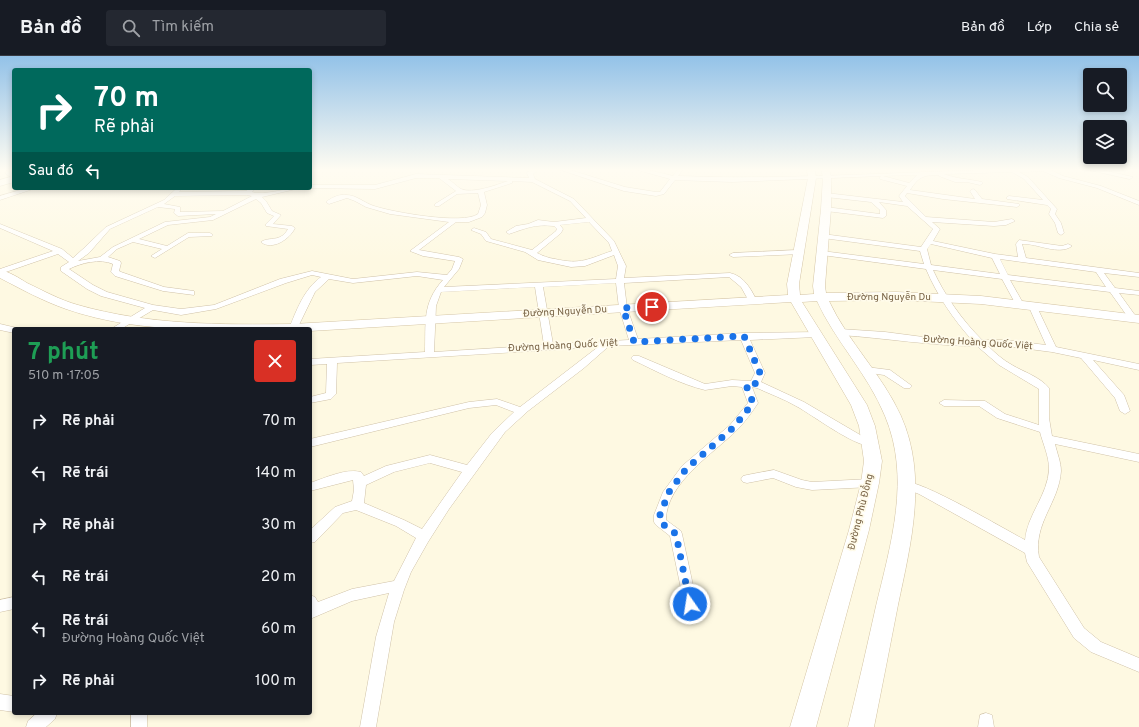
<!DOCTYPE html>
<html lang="vi">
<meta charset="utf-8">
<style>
body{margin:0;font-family:Overpass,sans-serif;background:#242831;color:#f1f3f6;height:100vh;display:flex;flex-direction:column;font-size:15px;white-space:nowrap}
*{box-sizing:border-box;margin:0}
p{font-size:13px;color:#9ea1a6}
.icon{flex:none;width:22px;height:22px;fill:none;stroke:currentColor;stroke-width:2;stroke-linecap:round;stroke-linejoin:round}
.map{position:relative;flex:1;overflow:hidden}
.side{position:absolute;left:12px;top:271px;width:300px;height:388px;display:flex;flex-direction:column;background:#171b24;border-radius:4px;box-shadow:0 2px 6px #0003}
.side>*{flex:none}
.top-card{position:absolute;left:12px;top:12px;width:300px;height:122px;border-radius:4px;box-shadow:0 2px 6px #0003;background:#00695c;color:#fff;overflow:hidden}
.tools{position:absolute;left:1083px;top:12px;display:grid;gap:8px}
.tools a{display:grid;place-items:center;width:44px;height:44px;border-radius:4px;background:#171b24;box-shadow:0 2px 6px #0003;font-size:20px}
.pin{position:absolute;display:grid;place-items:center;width:34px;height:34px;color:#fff;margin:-17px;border:2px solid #fff;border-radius:50%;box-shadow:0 1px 4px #0007}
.me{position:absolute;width:44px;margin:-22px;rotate:347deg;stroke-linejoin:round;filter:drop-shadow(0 0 3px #0008)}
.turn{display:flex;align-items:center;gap:14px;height:84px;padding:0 16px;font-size:18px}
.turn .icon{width:52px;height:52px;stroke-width:2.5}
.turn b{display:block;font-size:28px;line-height:34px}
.then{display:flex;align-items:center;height:38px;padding:0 16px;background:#0003;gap:8px;font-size:15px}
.round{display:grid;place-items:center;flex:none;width:42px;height:42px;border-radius:4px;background:#242831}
.head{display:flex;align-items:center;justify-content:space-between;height:68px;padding:0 16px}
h1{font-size:24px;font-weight:700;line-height:30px;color:#1e9e55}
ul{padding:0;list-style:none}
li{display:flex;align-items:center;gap:12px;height:52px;padding:0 16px}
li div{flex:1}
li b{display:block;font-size:15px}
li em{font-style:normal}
header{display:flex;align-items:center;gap:24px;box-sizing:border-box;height:56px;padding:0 20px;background:#171b24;border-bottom:1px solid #363941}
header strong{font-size:19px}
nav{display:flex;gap:22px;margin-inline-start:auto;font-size:14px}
.search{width:280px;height:36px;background:#242831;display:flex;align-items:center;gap:10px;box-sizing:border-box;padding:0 14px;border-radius:4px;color:#9ea1a6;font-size:15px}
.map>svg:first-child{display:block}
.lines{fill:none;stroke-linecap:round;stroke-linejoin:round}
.street-casing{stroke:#d0c2a8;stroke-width:1}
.secondary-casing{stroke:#d4c4a4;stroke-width:1}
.street{fill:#fff;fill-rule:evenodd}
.secondary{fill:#fff;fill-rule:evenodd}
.route{stroke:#1a73e8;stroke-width:7;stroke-dasharray:0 12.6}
.labels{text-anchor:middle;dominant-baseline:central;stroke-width:3.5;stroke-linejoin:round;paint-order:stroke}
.street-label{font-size:10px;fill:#786346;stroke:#fffbea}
</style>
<header>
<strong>Bản đồ</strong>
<div class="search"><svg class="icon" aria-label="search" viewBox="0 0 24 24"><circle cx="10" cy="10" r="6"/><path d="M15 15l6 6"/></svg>Tìm kiếm</div>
<nav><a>Bản đồ</a><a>Lớp</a><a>Chia sẻ</a></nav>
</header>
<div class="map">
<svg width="1139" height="671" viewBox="0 0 1139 671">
<rect width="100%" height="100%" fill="#fef9e2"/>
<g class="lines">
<defs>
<path id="street" d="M7,113H13L11,117L14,119V123L6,118Z
M532,113H539L533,118L535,123L574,143L614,185L626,210L624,222L730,217C744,220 751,233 757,245L756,247H750L741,231L729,221L624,227L627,252L638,283L744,277L819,276L820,278L816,281L750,284L765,317L761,326L804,346L862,380L875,384L877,387L875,390C858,394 813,359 796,350C784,343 770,338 757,332L752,331L758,347C752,356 745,366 737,374C714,397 666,427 666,464L681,475L682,478L697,548L695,552L690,554L685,552L670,480L656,469L654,466V459L663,436L682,410L730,369L748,347L742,331L732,330L705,334C680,328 656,315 633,304L631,302L633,300H639L705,328L732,324L751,325L755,317L741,284L609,290L584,312L528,355L505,376L449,453L428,486L411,516L404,534L394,566L376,671H360L376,581L389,537L352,545L310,563V539L315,541L318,546L352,533L394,525L416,482L396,470L356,454L343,457L315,486L310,487V474L335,451L352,445L354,434L353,424L310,435V427C325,422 346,412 361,416L364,420L386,410L430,399L467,409L492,377L514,356L496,349L469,352L310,391V383L469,346L497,343L520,351L598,291L337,307L336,338L331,343L310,347V341L326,337L327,308L310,309V303L425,296C426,267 422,247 443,224L417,220L353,227L329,223L315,236L297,273H289C296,255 304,233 321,221L312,219L286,227L216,253L181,259L153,254L121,273H111L145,252L101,240L87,233L61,215V211L69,206L58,198L0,218V213L53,195L0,172V168L62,193L73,202L83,193L106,171L164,144L177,132H183L179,136L246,135L249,132H255L252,136C264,140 285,132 300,132L262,141L266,145L272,155L281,159L273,168L292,170L295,172C290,183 272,195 261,186C270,180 280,187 288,173L266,170V168L274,160L267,157L261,147L256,143L213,164L168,169L139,183L167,190L188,177H210L213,179L212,180L189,181L155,202L151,200L162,193L133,186L117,193L108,201L120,205L121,207L119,215L121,216L164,231L194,235V239L163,235L115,220L111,216L113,208C100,202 81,207 69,213L93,229L107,236L153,249L181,253L214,249L280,223L312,215L353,223L417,216L447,219L452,213L455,205L423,200L410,195L449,166L390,158L366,151L355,145L347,142L329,148L326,146C331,142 339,138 346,139C357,139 364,147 374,150C392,156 463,169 478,158L481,149L478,137L457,138L439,150H435V148L456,135L439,122H416L375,133L308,132H310V129H375L416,118L529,122L527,117ZM448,123L508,125C496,129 473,138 461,133C456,130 453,126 448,123ZM512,125L532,126L570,145L586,162L554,166L538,164L528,168L516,170L506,176L509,178C527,172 534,168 554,170L557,173L556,175L532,194L491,183L486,176L474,172L471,174L481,178L486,185L525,196L538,204L571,211L585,210L614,199L618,210L616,223L444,231L459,213L463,203L459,201L419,194L456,166H469L482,161L485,157L487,149L484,136L512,127ZM247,139L252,140L223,155L180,156V151L164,148L175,140ZM158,151L175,153L174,157L178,160L216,158L210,161L165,166L113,191L100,201L78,205L89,197L110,173ZM589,166L609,187L612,195C588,203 581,209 555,203C548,202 543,200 537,197L561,177L563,173L560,169ZM616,227L619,252L629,284L553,288L543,231ZM535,231L544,289L434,296L436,250L441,236ZM430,407L462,416L422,473L404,464L364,447L366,429L394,416Z
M558,113H567L625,131L656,136H660L670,123L634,113H645L673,120L678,113H683L678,120C803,125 928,113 1052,113L1051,114L1063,120L1101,130L1139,145V149L1097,132L1059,122L1043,115L1019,116L1028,121L1057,153L1055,158L1061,167L1064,177L1061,179L1058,177L1055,167L1049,158L1051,153L1047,149L1007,143V141L1009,140L1043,144L1024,123L1012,116L944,118C957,123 969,123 982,126L983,127L980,129L967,126H955L939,120V119C922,119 919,121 910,134L975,143L970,135L973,133L975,134L982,143L1019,148L1020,149L1017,151L943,143L907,137L905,140L926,161L994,166L1012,163L1015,165L1006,169L994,170L932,166L940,173L933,185L995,198L1018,201L1016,188L1019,184L1062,190L1068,188L1072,190C1059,200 1037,187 1022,188L1026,202L1139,217V221L1104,217L1115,232L1139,235V239L1119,237L1137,262L1133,265L1130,264L1110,236L1010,224L1023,247L1019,249L1015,247L1002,223L933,214C945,240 962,264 982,284H1006L1046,289L1028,249L1032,247L1036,249L1056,291L1139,308V314L1093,304L1124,339L1130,355L1125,358L1120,355L1115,342L1081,302L1052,296L1006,290H988C995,297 1003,304 1012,309C1024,316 1040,321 1049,332V362L1052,380L1139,398V406L1055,388C1057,397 1061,406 1061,415C1059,447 1033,467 1039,501L1084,572L1101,586L1139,602V616L1091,596L1074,582L1027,506L1025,497L919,438L904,432L902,429L904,426C918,422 1006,474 1025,484C1027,459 1048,439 1049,413C1049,400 1043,388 1040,376L997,362L979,350H944L939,347L944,344L985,345L1005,358L1039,369V333L999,309L977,290C931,290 886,282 840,279L836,276L840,273L885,276L946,284H972C953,263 937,239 926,213L822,199L818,197L822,195L924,208L920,195L823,182L820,180L823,178L921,191L933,173L907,150L879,146L886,154V160L883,162L826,155L823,153L826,151L880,158V154L871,146L826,141L823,139L826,137L903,146L899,140L907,130L880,123L879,122L881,120L732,126L675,124L664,138L656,140L624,135ZM917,119L909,127L883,120ZM931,188L992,202L1000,218L931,209L927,193ZM1000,203L1096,216L1106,231L1008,219Z
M1085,113H1098L1133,121L1130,123Z
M27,132H36L0,144V140Z
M798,194L802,196L801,198L733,201L729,199L733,197Z
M0,268L17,272L18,273H14V277L0,274Z
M866,311L890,314L912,330L910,332H904L884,319L863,316L861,314L863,312Z
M774,414L802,424L812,426L870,423L874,424L876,427L874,430L870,431L812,434L796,431L773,422L747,427L743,426L741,423L743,420L747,419Z
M14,541V553L0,556V544Z
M0,638L14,640V656L0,654Z
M37,657H57L55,663L46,671H26L28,665Z
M131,657H147V671H131Z
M986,657L992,659L994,671H978L980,659Z"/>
<path id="secondary" d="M807,113H815L816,122L799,228L800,239L814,238L813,230L821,153L823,121L821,113H829L831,121V153L825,230L826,237L896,236L981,240L1139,259V267L981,248L896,244L829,245C848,286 882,318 901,360C928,421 911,487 898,549C890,590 882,631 874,671H848C858,631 867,590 876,550C891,487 911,422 885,360C868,318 835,285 817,245L802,246L867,349L875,370L882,405L879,427L869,474L816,671H790L849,474L861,427L864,405L859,370L851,349L791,246L310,275V273C228,273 144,280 66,253C43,245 21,233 0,222V214C10,216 19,222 27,227C44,235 60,244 78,249C148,269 221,269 293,268L788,239L787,228L808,122Z
M14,120V126L0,130V124Z"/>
</defs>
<use href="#street" class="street-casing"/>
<use href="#secondary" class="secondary-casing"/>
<use href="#street" class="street"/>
<use href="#secondary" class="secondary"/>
</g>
<linearGradient id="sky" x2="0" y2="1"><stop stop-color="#93c2e8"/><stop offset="0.55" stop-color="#fffcf2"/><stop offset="1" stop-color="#fffcf2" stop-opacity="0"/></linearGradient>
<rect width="1139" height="207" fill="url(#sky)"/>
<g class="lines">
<path class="route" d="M652,251L623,252L634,286L744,280L760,317L755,328L746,329L753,347L734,371L686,413L669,436L660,459V466L676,478L690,548"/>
</g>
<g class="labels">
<g class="street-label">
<text x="889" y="241">Đường Nguyễn Du</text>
<text transform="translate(565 256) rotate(-3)">Đường Nguyễn Du</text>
<text transform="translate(978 287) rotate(4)">Đường Hoàng Quốc Việt</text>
<text transform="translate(563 290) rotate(-3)">Đường Hoàng Quốc Việt</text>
<text transform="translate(861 456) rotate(-76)">Đường Phù Đổng</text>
</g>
</g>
</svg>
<div class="tools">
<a><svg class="icon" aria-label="search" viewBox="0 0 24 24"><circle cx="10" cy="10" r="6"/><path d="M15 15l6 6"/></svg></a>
<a><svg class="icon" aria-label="layers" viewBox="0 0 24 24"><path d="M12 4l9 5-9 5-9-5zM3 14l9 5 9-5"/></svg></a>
</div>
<div class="pin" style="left:652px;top:251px;background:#d93025"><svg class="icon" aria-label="arrive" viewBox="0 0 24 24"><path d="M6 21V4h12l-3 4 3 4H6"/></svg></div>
<svg class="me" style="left:690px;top:548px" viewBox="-20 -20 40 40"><circle r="17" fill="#1a73e8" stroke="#fff" stroke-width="3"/><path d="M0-11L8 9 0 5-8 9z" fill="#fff"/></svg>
<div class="top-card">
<div class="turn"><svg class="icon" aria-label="right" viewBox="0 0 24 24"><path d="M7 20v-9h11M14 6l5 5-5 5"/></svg><div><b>70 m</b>Rẽ phải</div></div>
<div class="then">Sau đó<svg class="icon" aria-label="left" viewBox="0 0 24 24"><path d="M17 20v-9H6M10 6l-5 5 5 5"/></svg></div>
</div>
<section class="side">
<div class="head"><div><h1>7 phút</h1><p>510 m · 17:05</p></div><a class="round" style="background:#d93025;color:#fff"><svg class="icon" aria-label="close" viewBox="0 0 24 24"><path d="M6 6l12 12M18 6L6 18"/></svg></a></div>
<ul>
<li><svg class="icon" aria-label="right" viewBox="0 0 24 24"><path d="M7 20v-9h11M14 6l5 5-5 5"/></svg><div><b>Rẽ phải</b></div><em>70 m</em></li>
<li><svg class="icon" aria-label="left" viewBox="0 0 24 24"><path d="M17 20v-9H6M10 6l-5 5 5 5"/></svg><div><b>Rẽ trái</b></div><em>140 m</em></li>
<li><svg class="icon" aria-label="right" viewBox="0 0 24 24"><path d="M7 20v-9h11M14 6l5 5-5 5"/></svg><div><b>Rẽ phải</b></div><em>30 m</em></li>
<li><svg class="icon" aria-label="left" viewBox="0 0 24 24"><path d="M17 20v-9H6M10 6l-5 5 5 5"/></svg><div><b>Rẽ trái</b></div><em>20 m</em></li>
<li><svg class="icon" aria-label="left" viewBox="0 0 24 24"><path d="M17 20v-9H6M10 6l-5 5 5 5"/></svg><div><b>Rẽ trái</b><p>Đường Hoàng Quốc Việt</p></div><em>60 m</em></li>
<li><svg class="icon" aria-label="right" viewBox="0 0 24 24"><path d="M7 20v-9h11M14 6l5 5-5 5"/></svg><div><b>Rẽ phải</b></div><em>100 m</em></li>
</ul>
</section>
</div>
